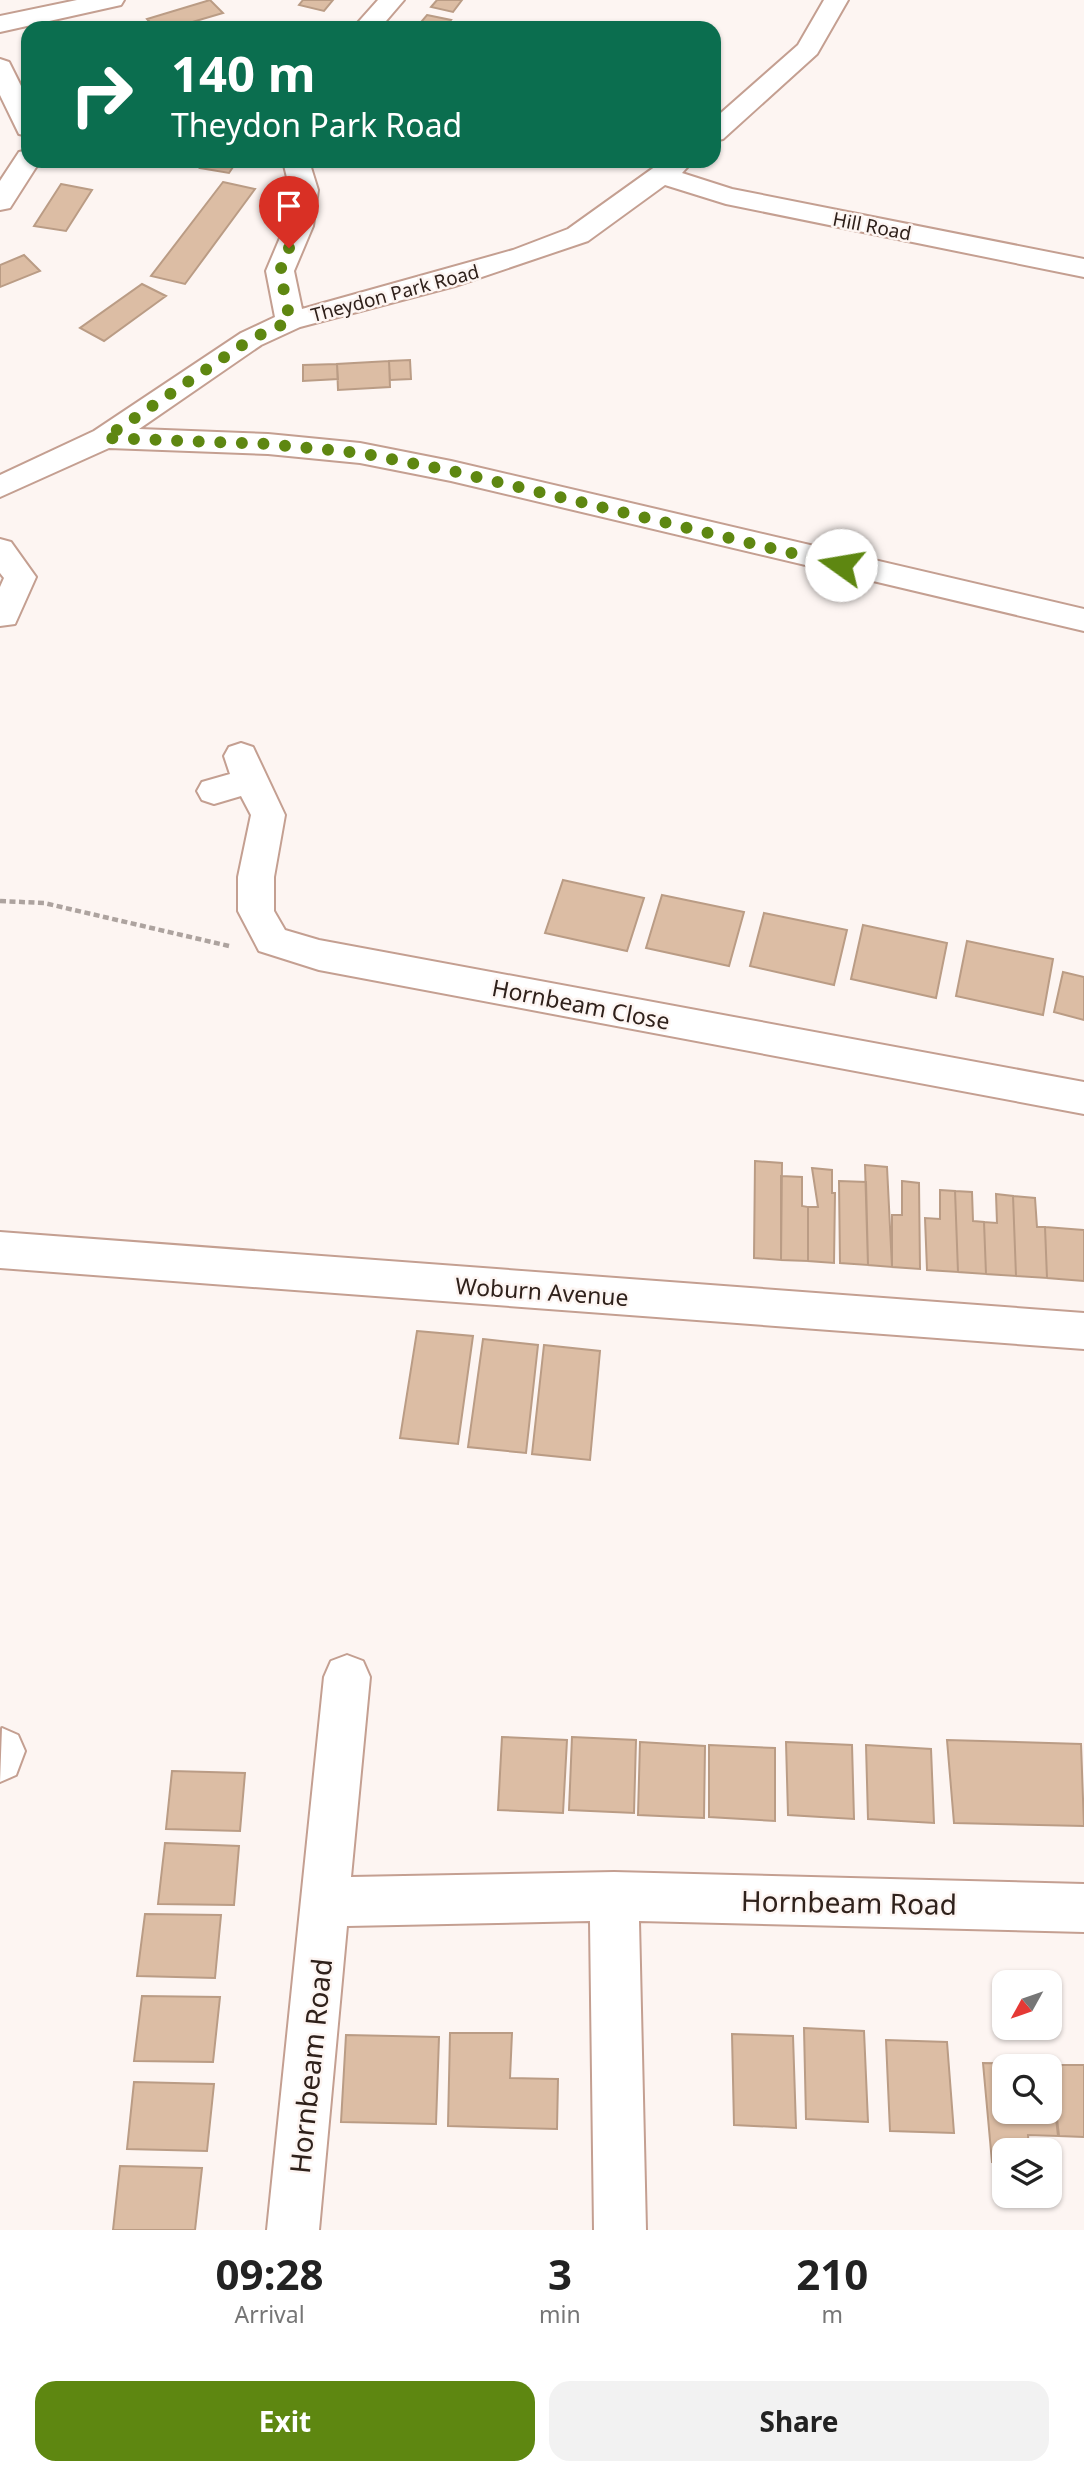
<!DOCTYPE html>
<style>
body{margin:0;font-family:"Noto Sans",sans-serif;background:#f2f2f2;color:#222;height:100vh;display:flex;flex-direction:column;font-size:26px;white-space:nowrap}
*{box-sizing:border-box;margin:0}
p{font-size:23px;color:#767676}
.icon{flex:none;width:38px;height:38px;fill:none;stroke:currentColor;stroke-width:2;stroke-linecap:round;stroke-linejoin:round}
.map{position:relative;height:2230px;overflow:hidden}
.sheet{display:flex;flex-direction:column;background:#fff;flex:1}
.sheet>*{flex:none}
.top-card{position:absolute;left:21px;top:21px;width:700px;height:147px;border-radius:21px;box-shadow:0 2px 5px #0004;background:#0b6e4f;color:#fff;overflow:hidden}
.needle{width:46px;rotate:230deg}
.fabs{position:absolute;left:992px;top:1970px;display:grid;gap:14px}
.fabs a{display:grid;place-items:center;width:70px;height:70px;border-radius:14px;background:#fff;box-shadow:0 2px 5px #0004;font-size:35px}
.pin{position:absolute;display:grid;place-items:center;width:60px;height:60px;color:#fff;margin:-72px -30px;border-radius:50% 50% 50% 0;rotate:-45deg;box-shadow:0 0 7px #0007}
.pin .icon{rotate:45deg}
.me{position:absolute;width:77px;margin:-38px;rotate:283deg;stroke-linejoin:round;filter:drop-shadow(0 0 5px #0008)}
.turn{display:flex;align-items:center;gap:24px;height:147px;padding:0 35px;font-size:32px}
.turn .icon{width:91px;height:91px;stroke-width:2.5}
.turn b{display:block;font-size:49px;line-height:60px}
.eta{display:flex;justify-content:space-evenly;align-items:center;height:119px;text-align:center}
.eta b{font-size:42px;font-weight:700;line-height:49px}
.cta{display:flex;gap:14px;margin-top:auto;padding:14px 35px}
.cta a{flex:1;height:80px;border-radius:21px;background:#5e8711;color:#fff;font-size:28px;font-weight:700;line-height:80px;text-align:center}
.cta a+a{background:#f2f2f2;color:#222}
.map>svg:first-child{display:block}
.building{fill:#dcbda4;stroke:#ba9c85;stroke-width:2;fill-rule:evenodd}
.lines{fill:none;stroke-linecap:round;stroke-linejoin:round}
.minor-casing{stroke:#c49f91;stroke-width:4}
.path{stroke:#ada39f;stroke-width:4.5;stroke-dasharray:6 3.5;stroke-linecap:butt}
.minor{fill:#fff;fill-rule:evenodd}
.route{stroke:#5e8711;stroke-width:12;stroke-dasharray:0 21.6}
.labels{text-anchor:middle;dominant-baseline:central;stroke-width:5;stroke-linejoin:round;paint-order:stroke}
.far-street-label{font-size:19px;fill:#2f211b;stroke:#fdf5f2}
.street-label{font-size:23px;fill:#2f211b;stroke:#fdf5f2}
.near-street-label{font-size:28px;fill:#2f211b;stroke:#fdf5f2}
</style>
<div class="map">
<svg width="1084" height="2230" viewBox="0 0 1084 2230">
<rect width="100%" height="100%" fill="#fdf5f2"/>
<path class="building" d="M210,0L223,13L172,28H155L147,19Z
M303,0H333L324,11L299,5Z
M437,0H462L453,12L431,7Z
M427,15L451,20L444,28H416Z
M195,161H237L229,173L200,168L204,163Z
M223,182L255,189L185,284L151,276Z
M61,184L92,190L66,231L34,226Z
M24,255L40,271L0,287V265Z
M142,284L166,296L104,341L80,328Z
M410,360L411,379L390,380L389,361Z
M389,361L390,387L338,390L337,364Z
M337,364L338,379L303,381V365Z
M563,880L644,898L627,951L545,933Z
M662,895L744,912L729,966L646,948Z
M764,913L847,930L834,985L750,966Z
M863,925L947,943L936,998L851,979Z
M967,941L1053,959L1043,1015L956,996Z
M1063,972L1084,977V1020L1054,1012Z
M755,1161L782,1163L781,1260L754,1258Z
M865,1165L887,1167L892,1267L868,1265Z
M812,1168L832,1170V1193H835L834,1263L808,1261V1207H818Z
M781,1176L802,1177V1206L808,1207V1261L781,1260Z
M839,1181L866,1182L868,1265L840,1263Z
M902,1181L919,1183L920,1269L892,1267V1215H902Z
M940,1190L955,1191L958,1272L927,1270L925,1218L940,1219Z
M955,1191L972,1192L973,1221L984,1222L986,1274L958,1272Z
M996,1194L1013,1196L1016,1276L986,1274L984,1222L997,1223Z
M1013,1196L1035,1198L1037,1227H1045L1047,1278L1016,1276Z
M1045,1227L1084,1230V1281L1047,1278Z
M417,1331L473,1336L458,1444L400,1438Z
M483,1339L538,1345L526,1453L468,1447Z
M544,1345L600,1351L590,1460L532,1454Z
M502,1737L567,1740L563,1813L498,1810Z
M572,1737L636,1740L634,1813L569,1810Z
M947,1740L1081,1744L1084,1826L954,1823Z
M640,1742L705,1746L704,1818L638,1815Z
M786,1742L852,1745L854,1819L788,1815Z
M709,1745L775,1748V1821L709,1817Z
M866,1745L931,1749L934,1823L868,1819Z
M172,1771L245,1773L240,1831L166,1829Z
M165,1843L239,1846L234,1905L158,1904Z
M145,1914L221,1915L215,1978L137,1976Z
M142,1996L220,1997L213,2062L134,2061Z
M804,2028L864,2031L868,2122L806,2119Z
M450,2033H512L510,2078L558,2079L557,2129L448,2126Z
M732,2034L793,2036L796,2128L734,2125Z
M346,2035L439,2037L436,2124L341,2122Z
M886,2040L947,2042L954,2133L890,2131Z
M983,2063L1050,2064L1058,2136L1028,2135L1029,2151H1004V2163L992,2162ZM1004,2067H1050V2112H1004Z
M1051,2065H1084V2137L1059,2136Z
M134,2082L214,2084L207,2151L127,2149Z
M120,2166L202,2168L195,2230H113Z"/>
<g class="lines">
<defs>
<path id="minor" d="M77,0H124L121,5L0,32V16Z
M378,0H404L380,28H353Z
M824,0H848L817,54L723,139L714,141V119L798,45Z
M0,59L9,62L28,100V136L19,134L0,95Z
M28,150V161H40L10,208L0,210V181L19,152Z
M283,161H309L318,190L313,226L294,271L302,309L513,250L568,229L663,161H693L682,173L732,189L1084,259V277L726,204L665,185L588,241L455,286L300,327L261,345L139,429L268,434L360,443L451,461L1084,609V631L451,481L360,463L268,454L109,448L0,497V475L94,431L241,333L275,317L266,271L285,226L290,190Z
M0,539L11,542L36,577L15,624L0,626V587L4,578L0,573Z
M241,743L253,747L285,815L274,877V911L285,930L319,940L1084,1082V1114L319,970L259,951L238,911V877L251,815L241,796L214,804L202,800L197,791L202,782L230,774L224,756L229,747Z
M0,1232L1084,1313V1349L0,1268Z
M347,1655L363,1661L370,1677L351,1877L614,1872L1084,1884V1932L639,1921L646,2230H594L590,1921L347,1926L319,2230H267L324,1677L331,1661Z
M2,1728L18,1735L25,1751L16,1775L0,1782Z"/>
</defs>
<use href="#minor" class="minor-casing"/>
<path class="path" d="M0,901L44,903L229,946"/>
<use href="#minor" class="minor"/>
</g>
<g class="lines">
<path class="route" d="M289,248L280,271L290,321L251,339L105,438L268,444L360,453L452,471L841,565"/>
</g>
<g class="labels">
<g class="far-street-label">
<text transform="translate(872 226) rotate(11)">Hill Road</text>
<text transform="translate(395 293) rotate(-15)">Theydon Park Road</text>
</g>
<g class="street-label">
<text transform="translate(581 1004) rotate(11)">Hornbeam Close</text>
<text transform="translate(542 1291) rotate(4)">Woburn Avenue</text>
</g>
<g class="near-street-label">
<text transform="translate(849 1902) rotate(1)">Hornbeam Road</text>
<text transform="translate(310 2066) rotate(-84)">Hornbeam Road</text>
</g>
</g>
</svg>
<div class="fabs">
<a><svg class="needle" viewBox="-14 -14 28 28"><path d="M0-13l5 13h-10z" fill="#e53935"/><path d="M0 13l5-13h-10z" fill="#767676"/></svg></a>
<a><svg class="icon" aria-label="search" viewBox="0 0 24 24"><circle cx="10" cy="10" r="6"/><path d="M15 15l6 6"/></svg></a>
<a><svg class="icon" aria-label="layers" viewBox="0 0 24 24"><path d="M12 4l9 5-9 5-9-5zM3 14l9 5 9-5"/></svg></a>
</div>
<div class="pin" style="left:289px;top:248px;background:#d93025"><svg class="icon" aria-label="arrive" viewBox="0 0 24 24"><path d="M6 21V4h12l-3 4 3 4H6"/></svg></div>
<svg class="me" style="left:841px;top:565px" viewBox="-20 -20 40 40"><circle r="19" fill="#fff"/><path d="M0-13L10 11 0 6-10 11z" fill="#5e8711"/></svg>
<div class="top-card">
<div class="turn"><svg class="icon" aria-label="right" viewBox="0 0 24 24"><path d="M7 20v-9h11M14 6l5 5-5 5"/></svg><div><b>140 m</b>Theydon Park Road</div></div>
</div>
</div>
<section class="sheet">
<div class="eta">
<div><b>09:28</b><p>Arrival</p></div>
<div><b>3</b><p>min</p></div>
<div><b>210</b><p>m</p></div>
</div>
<div class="cta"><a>Exit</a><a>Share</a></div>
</section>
